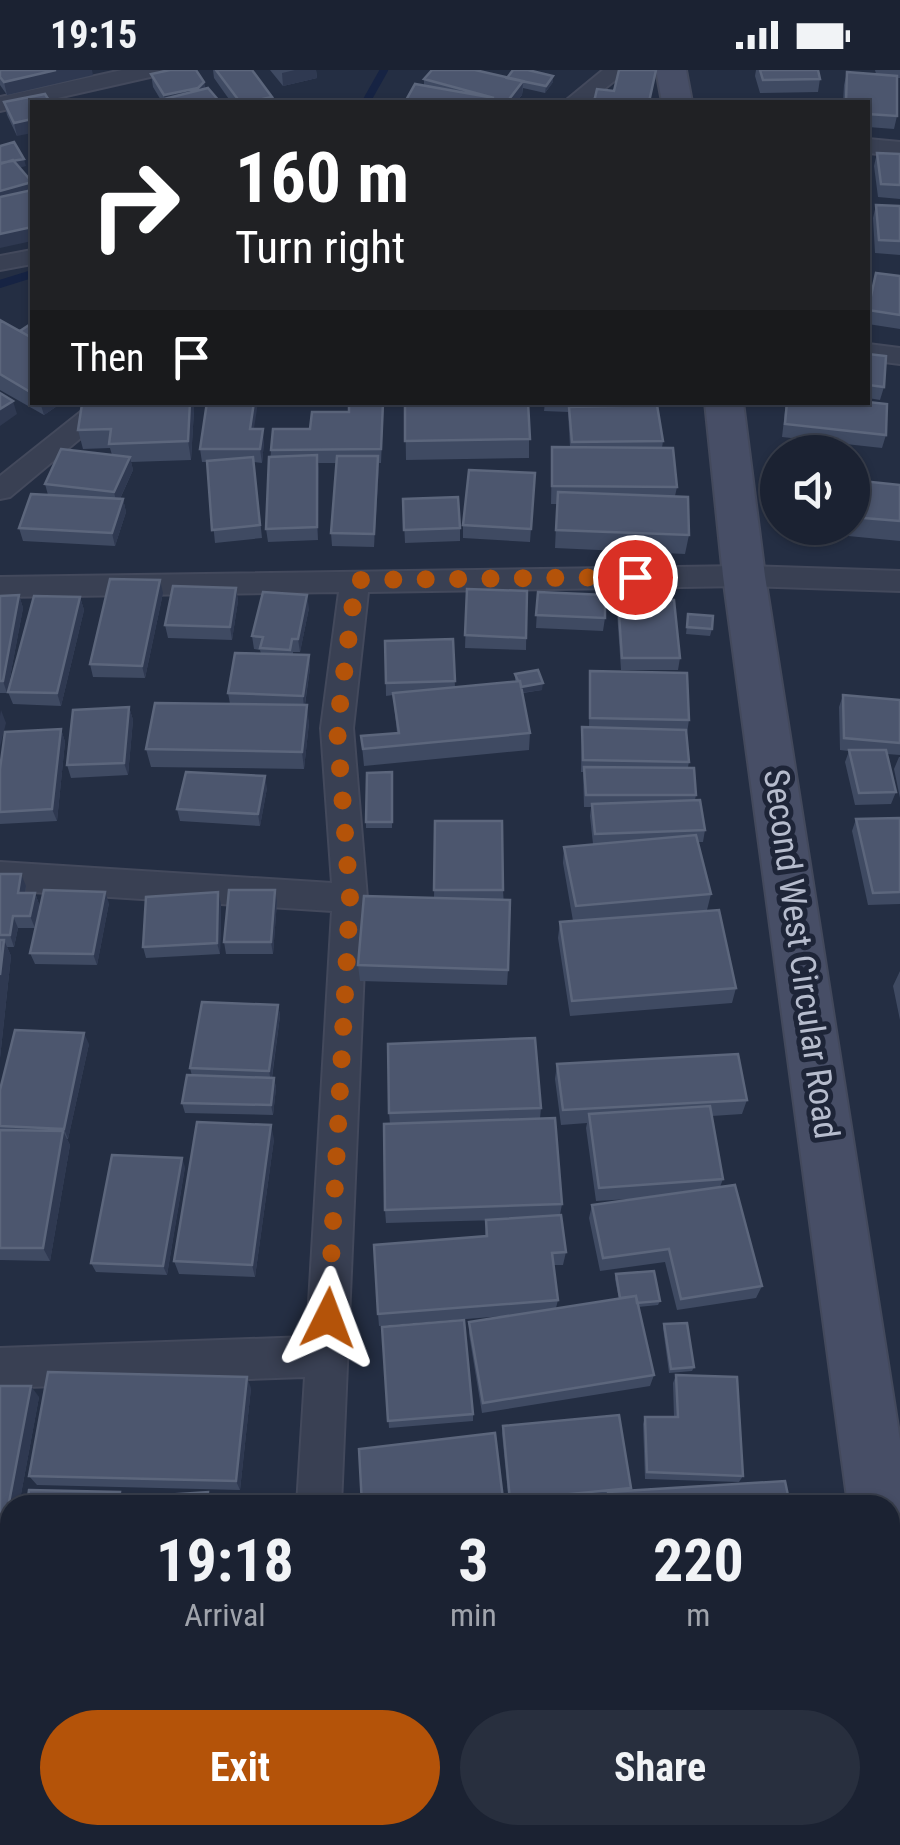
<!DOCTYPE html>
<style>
body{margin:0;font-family:"Roboto Condensed",sans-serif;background:#282f3e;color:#f1f3f6;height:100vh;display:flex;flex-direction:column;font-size:38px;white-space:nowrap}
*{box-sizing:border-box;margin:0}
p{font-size:32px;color:#a0a4ac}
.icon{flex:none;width:55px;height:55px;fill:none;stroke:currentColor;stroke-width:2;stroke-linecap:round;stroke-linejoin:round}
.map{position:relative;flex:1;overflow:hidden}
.sheet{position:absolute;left:0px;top:1425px;width:900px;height:350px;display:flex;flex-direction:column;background:#1b2232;border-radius:30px 30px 0 0;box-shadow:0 2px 8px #0004,0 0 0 2px #393f4d}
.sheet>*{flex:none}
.banner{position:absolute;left:30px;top:30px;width:840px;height:305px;border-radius:0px;box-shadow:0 2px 8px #0004,0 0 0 2px #393f4d;background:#202124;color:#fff;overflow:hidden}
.buttons{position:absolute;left:760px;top:365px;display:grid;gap:20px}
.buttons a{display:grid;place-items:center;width:110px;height:110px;border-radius:50%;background:#1b2232;box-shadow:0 2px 8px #0004,0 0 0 2px #393f4d;font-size:50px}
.pin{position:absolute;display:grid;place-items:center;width:85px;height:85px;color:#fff;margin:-42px;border:5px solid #fff;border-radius:50%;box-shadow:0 2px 10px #0007}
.me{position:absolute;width:110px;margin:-55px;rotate:3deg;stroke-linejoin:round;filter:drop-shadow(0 0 8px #0008)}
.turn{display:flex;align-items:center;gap:35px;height:210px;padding:0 40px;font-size:45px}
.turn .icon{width:130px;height:130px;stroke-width:2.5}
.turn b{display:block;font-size:70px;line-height:85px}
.then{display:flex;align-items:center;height:95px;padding:0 40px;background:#0003;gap:20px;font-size:38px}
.eta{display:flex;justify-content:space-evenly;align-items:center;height:170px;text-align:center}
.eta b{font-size:60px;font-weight:700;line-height:70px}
.cta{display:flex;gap:20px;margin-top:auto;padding:20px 40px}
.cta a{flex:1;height:115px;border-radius:60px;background:#b45309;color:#fff;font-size:40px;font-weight:700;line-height:115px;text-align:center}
.cta a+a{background:#282f3e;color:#f1f3f6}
.status{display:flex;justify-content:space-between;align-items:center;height:70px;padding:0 50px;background:#1b2232;direction:ltr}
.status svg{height:28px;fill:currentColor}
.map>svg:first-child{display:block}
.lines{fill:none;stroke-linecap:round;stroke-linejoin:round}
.stream{stroke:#162343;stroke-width:8}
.street-casing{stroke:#43495c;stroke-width:4}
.secondary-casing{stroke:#43495c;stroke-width:4}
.street{fill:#394053;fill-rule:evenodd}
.secondary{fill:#474e66;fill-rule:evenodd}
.wall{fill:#3f4a62}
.shaded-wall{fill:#2f3951}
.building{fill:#4c566e;stroke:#5c667c;stroke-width:2.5}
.route{stroke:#b45309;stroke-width:18;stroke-dasharray:0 32.4}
.labels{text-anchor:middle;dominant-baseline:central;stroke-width:10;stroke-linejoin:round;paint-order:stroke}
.street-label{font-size:35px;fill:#b6bccd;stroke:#1e2538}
</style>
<div class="status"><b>19:15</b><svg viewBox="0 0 49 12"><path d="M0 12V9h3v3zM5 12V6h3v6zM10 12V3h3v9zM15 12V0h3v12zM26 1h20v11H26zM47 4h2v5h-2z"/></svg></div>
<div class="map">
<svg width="900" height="1775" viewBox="0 0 900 1775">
<rect width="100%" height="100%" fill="#242e43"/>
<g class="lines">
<path class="stream" d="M366,32L384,0
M0,214L32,204"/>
<defs>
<path id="street" d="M122,0H162L159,5L0,41V27Z
M603,0H628L588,32H564Z
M868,69L900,72V86L868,83Z
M32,180V194L0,200V186Z
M868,274L900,278V294L868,290Z
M93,332H124L10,427L0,429V406Z
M744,496L900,501V521L744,516L368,522L353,658L367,828L341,1435H297L305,1307L0,1318V1278L307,1267L332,841L0,820V792L332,813L321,658L339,522L0,527V507Z
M278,1765H326L325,1775H277Z"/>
<path id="secondary" d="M656,0H686L692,32H662Z
M705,332H743L765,506L900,1370V1457L890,1461V1435H848L723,506Z
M890,1480L900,1484V1603L890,1599Z"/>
</defs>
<use href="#street" class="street-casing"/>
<use href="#secondary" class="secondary-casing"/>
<use href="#street" class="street"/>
<use href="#secondary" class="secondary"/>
</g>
<path class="wall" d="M0,0L93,5L7,25L0,15Z
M213,0H252L272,27L273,32H231L214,8Z
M270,0H316L317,8L283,16Z
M756,0H818L820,9L818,22L760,23L755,6Z
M875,0H900V8H897V46L894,59L868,57V32H843L844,15L847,2L876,4Z
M151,4L204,12L205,19L220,32H162L153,17Z
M507,8L553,12L545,23L523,18L522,25L516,32L424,16V9Z
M45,24L17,66L7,45L4,32Z
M877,83L900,84V129L878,127L874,96Z
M876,135L900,136V185L875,183L873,148Z
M900,206V259L868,254V239Z
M0,250L20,261L32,253V332H63L44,345L0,320Z
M868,284L884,317L880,330L868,328Z
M121,332H193L194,340L191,390L131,392L133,400L120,429H123L126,442L115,476L23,471L19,458L48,425L45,414L112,385L110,378L83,379L78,360Z
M405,332H529V388L406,390Z
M545,332H659L658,340L663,371L662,378L677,417L675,426L689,465L685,484L555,478L557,434H551L552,377H570L568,342L544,341Z
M786,332H868L886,365L882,378L782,367Z
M383,346L381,393H379L374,477L332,476L331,463L336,393H318V470L268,472L266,459L271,380L310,359Z
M254,359L264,372L262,393L254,392L262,468L215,473L207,392H202L200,379Z
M535,403L530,472L463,468V455Z
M852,410L900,415V471L817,463V458H852Z
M403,429L460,458V471L405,473Z
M236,518L238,531L232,570L168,568L165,555Z
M467,519L527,521L526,580L465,578Z
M538,522L605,548L603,561L536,558Z
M163,523L145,608L93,607L90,594Z
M19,525L23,538L7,623H0V526Z
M80,527L84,540L61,636L13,634L8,622Z
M618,529L680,588L678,600H621L617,542Z
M309,538L300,582H293V585H309L310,598L305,635L309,653L304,699L151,697L146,679L230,634L228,623L261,584L260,580L254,579L252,566Z
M688,544L712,559L710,566L686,564Z
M453,569L455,617L515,611V604L542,620L523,623L530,663L529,680L364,696L361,666L397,663L393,625L386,626L385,571Z
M590,601L689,650L687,663L689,692L688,697L696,725L695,730L705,760L703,772H698L711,824L707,840L736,918L732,933L570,946L558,868L560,852L573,851L563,793L564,777L593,774L590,746L591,737H584L583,702H581L582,657L589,658Z
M843,625L900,630V685L887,684L896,722L891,734L855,735L845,692L849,681L840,680L839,637Z
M129,637L133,650L128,705L71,708L67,695Z
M61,659L65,672L57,751L0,754V699Z
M899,687H900V728L894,699Z
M392,702V758H366V752Z
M267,718L260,756L180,751L177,739Z
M900,748V834L868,835L852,761L856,749Z
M435,751L503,820L508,900L507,915L360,911L358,895L434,828Z
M0,804L26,816L25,823H35L39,834L35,858H18L14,877H7L11,886L0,988Z
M277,831L273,884H226L224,872Z
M109,833L97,895L35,894L30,883Z
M221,834L220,884L146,888L143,877Z
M900,901V950L893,916Z
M278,935L280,946L272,1008H274L276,1018L273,1045L185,1043L182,1033L192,1006L190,998Z
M89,974L68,1069H67L70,1075L50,1191L0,1190V1020Z
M557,994L747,1030L742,1044L712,1046L723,1109L720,1117L762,1216L756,1228L677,1240L665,1192L600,1201L589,1148L592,1135L647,1128L596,1131L586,1058L587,1053L561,1055L555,1009Z
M541,1038L540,1049L562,1134L560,1145L566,1182L563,1195H553L558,1230L556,1238L619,1229L615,1209L616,1204L660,1231L658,1235L638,1237L654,1305L650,1316L482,1343L469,1264V1252L515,1245L379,1256L378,1244L485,1166L486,1150H498L386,1153L385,1140L390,1054L389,1043Z
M274,1069L255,1207L179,1204L174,1191Z
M185,1097L167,1205L96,1202L91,1193Z
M664,1254L694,1297L692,1301L669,1303L663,1258Z
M382,1257L473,1344V1351L389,1358Z
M676,1305L743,1406L739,1412L645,1409L643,1354L645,1347H674L673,1313Z
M0,1316L39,1327L19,1435H10V1467L0,1466Z
M251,1318L240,1420L37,1415L29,1406Z
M503,1356L631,1418L629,1421L790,1435H605L606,1426L509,1435L502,1363Z
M503,1429V1435H362Z
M388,1765H436V1767Z
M689,1765H874L876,1775H690Z"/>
<path class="shaded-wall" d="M56,0H92L93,5L7,25L4,12Z
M295,0H316L317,8L283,16L282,3Z
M553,6V12L545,23L546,16Z
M523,11L522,25L516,32H507Z
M204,12L206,26L164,30V25Z
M272,27L273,32H248Z
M32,49V63L17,66L14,53Z
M24,89L26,96L9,101L7,94Z
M32,112V127L0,136V121Z
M32,157V171L0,178V164Z
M13,331L17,344L0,356V339Z
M40,332H63L44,345Z
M190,332H193L194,340L191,390L188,371Z
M254,332H258L252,372L250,359Z
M263,359L264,372L262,393L260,379Z
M317,385L319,398L318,470L317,457Z
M378,386L379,399L374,477V464Z
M130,387L133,400L117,435L114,422Z
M123,429L126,442L115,476L112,463Z
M160,510L163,523L145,608L142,596Z
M236,518L238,531L232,570L230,557Z
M19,525L23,538L7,623L3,611Z
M307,525L309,538L300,582L298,569Z
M80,527L84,540L61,636L57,623Z
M309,585L310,598L304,639L303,626Z
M543,613L542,620L519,623L520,617Z
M307,635L309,653L304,699L302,682Z
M129,637L133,650L128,705L124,693Z
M1,640L6,653L0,677V646Z
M61,659L65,672L57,751L52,739Z
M265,706L267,718L260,756L258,744Z
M21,804L26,816L23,834L18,823Z
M275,820L277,831L273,884L271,872Z
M105,822L109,833L97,895L93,884Z
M218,822L221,834L220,884L217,873Z
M35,823L39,834L35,858L30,846Z
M13,846L18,858L14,877L10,865Z
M4,870L11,886L0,988V905Z
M278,935L280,946L271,1012L269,1001Z
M84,963L89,974L68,1069L64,1059Z
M274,1008L276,1018L273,1045L271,1035Z
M271,1055L274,1069L255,1207L252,1195Z
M63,1061L70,1075L50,1191L43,1178Z
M182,1088L185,1097L167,1205L163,1196Z
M247,1307L251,1318L240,1420L236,1411Z
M31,1316L39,1327L19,1435H10V1464L4,1459Z
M120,1422L125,1428L124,1435H118Z
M208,1422L213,1431L212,1435H207Z
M10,1516V1537L5,1534Z
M0,1553L7,1558L0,1599Z
M69,1765H75L74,1775L68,1774Z"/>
<path class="building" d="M0,0H56L4,12L0,7Z
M170,0H196L204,12L198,18L164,25L151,4Z
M216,0H252L272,27L248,32H240Z
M432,0H475L523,11L507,32H405L415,14L494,28L424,9Z
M513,0H528L553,6L546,16L507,8Z
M619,0H656L649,32H594L597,19L614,21Z
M760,0H818L820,9L763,10Z
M847,2L897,6V46L868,44V32H846Z
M208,18L220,32H166L164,29Z
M45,24L50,32H32V49L14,53L4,32Z
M14,72L24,89L0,93V76Z
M877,83L900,84V115L881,114Z
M13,90L32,112L0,121V94Z
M32,120V157L0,164V127Z
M876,135L900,136V171L879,170Z
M876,203L900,206V245L868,240Z
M0,250L32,268V323L0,304Z
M32,253V268L20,261Z
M868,284L886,286L884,317L868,315Z
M0,323L13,331L0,339Z
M190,332L188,371L109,374L111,359L78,360L82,334L121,332Z
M207,332H254L250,359H263L260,379H200Z
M405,332H528L530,369L405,371Z
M787,332H868L887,334L886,365L785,354Z
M349,333H383L381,379L271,380L273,359H310L312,342H349Z
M657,335L663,371L572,372L569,337Z
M552,377L673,378L677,417L552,416Z
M61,379L130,387L114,422L45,414Z
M317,385V457L266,459L269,387Z
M337,386H378L374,464L331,463Z
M253,387L260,455L212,460L207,391Z
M469,400L535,403L531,459L463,455Z
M852,410L900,415V451L852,447Z
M558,422L688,427L689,465L556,460Z
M31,424L123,429L112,463L19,458Z
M458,427L460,458L404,460L403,429Z
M110,509L160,510L142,596L90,594Z
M173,516L236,518L230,557L165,555Z
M467,519L527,521L526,568L465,565Z
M263,522L307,525L298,569H292L290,580L260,578L263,567L252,566Z
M538,522L605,525V548L536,545Z
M19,525L3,611H0V526Z
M34,526L80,527L57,623L8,622Z
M618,529L674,530L680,588H622Z
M688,544L713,546L712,559L687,557Z
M453,569L455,611L386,613L385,571Z
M235,583L309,585L303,626L228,623Z
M538,600L543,613L521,617L520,611H518L515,604Z
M590,601L687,603L689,650L590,648Z
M520,611L530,663L363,679L361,666L399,663L393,623Z
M843,625L900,630V673L844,668Z
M155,633L307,635L302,682L146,679Z
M129,637L124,693L67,695L73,640Z
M582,657L686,660L689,692L583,690Z
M61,659L52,739L0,742V699L5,662Z
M849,680H886L896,722L859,723Z
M584,697L694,698L696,725H586Z
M186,702L265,706L258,744L177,739Z
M392,702V752H366L367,703Z
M700,730L705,760L595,764L592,734Z
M900,748V822L873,823L856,749Z
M435,751H502L503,820H434Z
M696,765L711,824L576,836L564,777Z
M0,804H21L18,823H35L30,846H13L10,865H0Z
M44,820L105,822L93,884L30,883Z
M229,820H275L271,872H224Z
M218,822L217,873L143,877L146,827Z
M364,826L510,830L508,900L358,895Z
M719,840L736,918L572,931L560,852Z
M0,870H4L0,905Z
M202,932L278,935L269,1001L190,998Z
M15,960L84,963L64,1059L0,1056V1020Z
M535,968L541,1038L389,1043L388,974Z
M738,984L747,1030L563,1040L557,994Z
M187,1005L274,1008L271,1035L182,1033Z
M710,1036L723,1109L599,1118L589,1044Z
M555,1048L562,1134L385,1140L384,1054Z
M197,1052L271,1055L252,1195L174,1191Z
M0,1060L63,1061L43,1178H0Z
M112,1085L182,1088L163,1196L91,1193Z
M735,1115L762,1216L681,1229L669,1179L603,1188L592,1135Z
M561,1145L566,1182L552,1183L558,1230L378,1244L374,1175L487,1166L486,1150Z
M654,1201L660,1231L637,1233L636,1226L620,1228L616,1204Z
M636,1226L654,1305L483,1333L469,1252Z
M464,1250L473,1344L388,1351L382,1257Z
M687,1253L694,1297L671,1299L664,1254Z
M48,1302L247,1307L236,1411L29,1406Z
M676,1305L737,1307L743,1406L647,1402L645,1347H678Z
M0,1316H31L4,1459H0Z
M619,1345L631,1418L510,1430L503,1356Z
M495,1363L503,1429L455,1435H362L359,1379Z
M785,1411L790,1435H609L608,1422Z
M29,1420L120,1422L118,1435H27Z
M208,1422L207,1435H134V1427Z
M0,1480L10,1481V1516L5,1534L0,1533Z
M0,1639H10V1765H69L68,1774L0,1775Z
M599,1765H646V1775H600Z
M696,1765H835L837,1775H697Z
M835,1765H874L876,1775H837Z"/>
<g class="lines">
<path class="route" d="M328,1248L350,828L337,658L356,510L635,507"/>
</g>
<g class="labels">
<g class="street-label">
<text transform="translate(801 884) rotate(82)">Second West Circular Road</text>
</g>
</g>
</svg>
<div class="buttons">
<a><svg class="icon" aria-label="sound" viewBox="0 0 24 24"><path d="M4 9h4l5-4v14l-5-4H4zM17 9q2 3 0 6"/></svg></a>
</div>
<div class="pin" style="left:635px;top:507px;background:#d93025"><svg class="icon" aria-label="arrive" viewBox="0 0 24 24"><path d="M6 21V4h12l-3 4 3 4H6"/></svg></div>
<svg class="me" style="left:328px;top:1248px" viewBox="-20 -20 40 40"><path d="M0-17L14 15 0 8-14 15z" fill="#b45309" stroke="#fff" stroke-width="4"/></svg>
<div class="banner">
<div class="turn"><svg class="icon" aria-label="right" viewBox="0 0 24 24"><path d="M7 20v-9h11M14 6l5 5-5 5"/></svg><div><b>160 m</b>Turn right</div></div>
<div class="then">Then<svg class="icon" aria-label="arrive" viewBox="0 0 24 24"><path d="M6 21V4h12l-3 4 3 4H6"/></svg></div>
</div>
<section class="sheet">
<div class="eta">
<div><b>19:18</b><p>Arrival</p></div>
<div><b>3</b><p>min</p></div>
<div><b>220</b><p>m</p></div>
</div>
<div class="cta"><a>Exit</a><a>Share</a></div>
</section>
</div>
